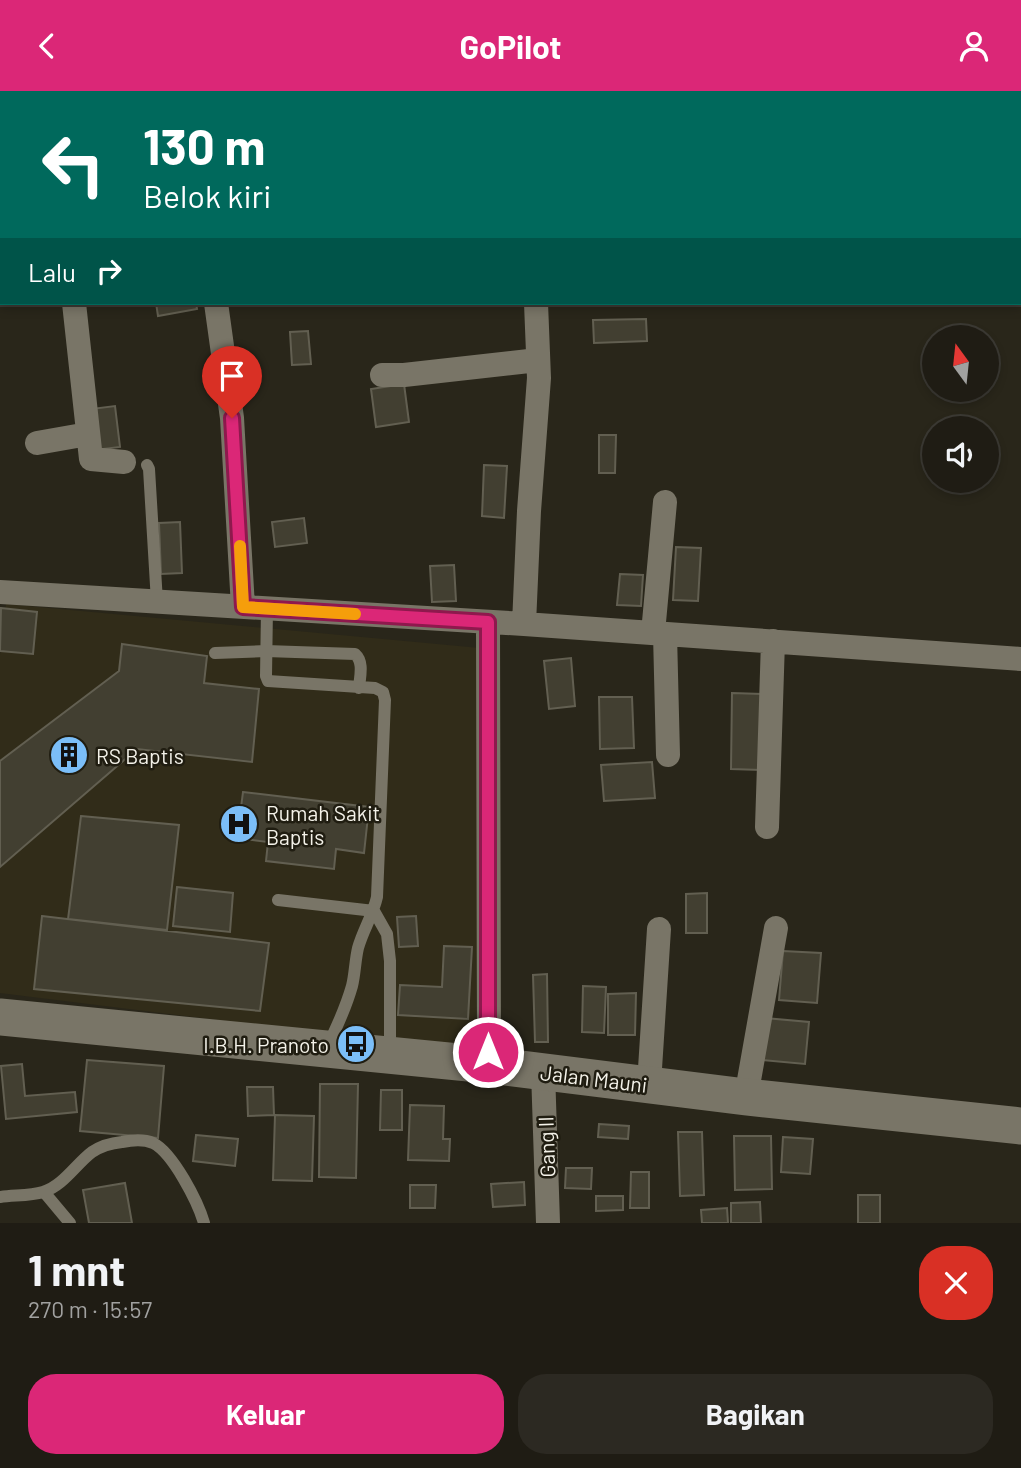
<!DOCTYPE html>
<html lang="id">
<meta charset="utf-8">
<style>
body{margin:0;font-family:Barlow,sans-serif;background:#2c2922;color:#f1f3f6;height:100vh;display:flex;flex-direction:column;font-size:26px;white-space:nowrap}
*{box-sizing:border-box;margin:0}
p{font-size:23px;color:#a1a1a0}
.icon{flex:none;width:38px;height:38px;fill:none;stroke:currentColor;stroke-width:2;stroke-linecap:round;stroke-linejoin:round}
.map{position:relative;height:1132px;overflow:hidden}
.side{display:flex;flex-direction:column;background:#1f1c14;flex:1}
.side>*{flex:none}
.guide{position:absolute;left:0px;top:0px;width:1022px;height:214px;box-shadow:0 4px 10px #0003,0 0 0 2px #3c3a34;background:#00695c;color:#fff;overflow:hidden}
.needle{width:46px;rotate:345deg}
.buttons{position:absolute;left:922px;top:234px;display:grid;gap:14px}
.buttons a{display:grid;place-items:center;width:77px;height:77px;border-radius:50%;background:#1f1c14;box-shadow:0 4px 10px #0003,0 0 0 2px #3c3a34;font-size:35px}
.pin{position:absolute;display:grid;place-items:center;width:60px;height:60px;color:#fff;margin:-72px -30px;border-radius:50% 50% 50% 0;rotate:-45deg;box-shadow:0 0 7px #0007}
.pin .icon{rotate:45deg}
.me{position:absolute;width:77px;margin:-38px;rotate:0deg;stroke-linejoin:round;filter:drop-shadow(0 0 5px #0008)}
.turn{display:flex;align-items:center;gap:24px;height:147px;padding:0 28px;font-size:32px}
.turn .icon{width:91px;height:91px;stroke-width:2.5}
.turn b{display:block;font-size:49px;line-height:60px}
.then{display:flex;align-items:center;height:66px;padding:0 28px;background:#0003;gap:14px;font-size:26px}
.round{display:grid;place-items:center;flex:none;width:74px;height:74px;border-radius:28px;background:#2c2922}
.overview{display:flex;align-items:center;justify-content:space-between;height:119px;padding:0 28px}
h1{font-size:42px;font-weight:700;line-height:52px}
.primary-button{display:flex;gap:14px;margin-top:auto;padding:14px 28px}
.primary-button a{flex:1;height:80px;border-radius:28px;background:#db2777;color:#fff;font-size:28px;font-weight:700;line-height:80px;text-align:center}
.primary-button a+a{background:#2c2922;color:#f1f3f6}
header{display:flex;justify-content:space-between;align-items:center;height:91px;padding:0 28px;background:#db2777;color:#fff;font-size:32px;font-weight:700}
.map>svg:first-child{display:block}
.built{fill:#312c19}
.building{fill:#423f31;stroke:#625f51;stroke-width:2}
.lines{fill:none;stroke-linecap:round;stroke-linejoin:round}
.lane{stroke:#797567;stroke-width:12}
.street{stroke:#797567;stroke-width:24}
.secondary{stroke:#797567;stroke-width:37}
.route-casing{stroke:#8e194d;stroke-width:18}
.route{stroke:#db2777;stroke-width:12}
.slow{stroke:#f59e0b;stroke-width:12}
.labels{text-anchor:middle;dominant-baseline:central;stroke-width:5;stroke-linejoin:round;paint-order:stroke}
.poi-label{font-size:21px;fill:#f4f2e9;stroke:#201d11;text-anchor:start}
.street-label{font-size:21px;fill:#f4f2e9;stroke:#201d11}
</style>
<header><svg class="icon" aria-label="back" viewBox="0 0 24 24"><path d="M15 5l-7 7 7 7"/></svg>GoPilot<svg class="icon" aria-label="person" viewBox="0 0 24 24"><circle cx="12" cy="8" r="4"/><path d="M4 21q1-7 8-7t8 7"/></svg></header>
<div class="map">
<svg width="1021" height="1132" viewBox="0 0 1021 1132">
<rect width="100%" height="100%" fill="#29261a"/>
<path class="built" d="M6,513L480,557L476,961L0,902V564Z"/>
<path class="building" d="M126,0H169L170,2H126Z
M16,212H37V213L16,215Z
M156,212H196L197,218L158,225Z
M646,228L647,250L594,252L593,229Z
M308,240L311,273L292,274L290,241Z
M404,293L409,331L376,336L371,298Z
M115,315L120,356L95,359L91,318Z
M599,344H616L615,382H599Z
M484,374L507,375L504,427L482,425Z
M304,427L307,452L275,456L272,431Z
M180,431L182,482L161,483L159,432Z
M676,456L701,457L698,510L673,509Z
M454,474L456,510L432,511L430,475Z
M620,483L643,484L641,515L617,514Z
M1,517L37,521L33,563L0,560Z
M122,553L207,565L204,592L259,598L252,671L137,658L0,776V670L119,580Z
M571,567L575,615L549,618L544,570Z
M732,602L762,603L761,679L731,678Z
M599,606H632L634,657L600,658Z
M652,671L655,707L604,710L601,674Z
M243,701L369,716L364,762L336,758L334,778L266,770L268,751L237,747Z
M81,725L179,734L167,839L68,828Z
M177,796L233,802L230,841L173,835Z
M707,802V842H686V803Z
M42,825L269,852L260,920L34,898Z
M416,825L418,855L399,856L397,826Z
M444,855L472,856L468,928L398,924L400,894L442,896Z
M783,860L821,862L817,912L779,909Z
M547,883L548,951H535L533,884Z
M583,895L606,896L604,942L582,941Z
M636,902L635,944H608V903Z
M765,927L809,931L805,973L761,969Z
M87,969L164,975L158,1047L80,1040Z
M22,973L25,1005L75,1001L77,1021L6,1028L1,975Z
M320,993H358L356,1087L319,1086Z
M247,996H273L274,1024L248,1025Z
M381,999H402V1039H380Z
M410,1014L444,1015L443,1048H450L449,1070L408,1069Z
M275,1024L314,1025L312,1090L273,1089Z
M599,1033L629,1035L628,1048L598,1046Z
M678,1041H702L704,1104L680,1105Z
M196,1044L238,1048L235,1075L193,1070Z
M734,1045H771L772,1098L735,1099Z
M783,1046L813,1048L810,1083L781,1081Z
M566,1077H592L591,1098L565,1097Z
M631,1081H649V1117H630Z
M524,1091L525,1114L493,1116L491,1093Z
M125,1092L132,1132H89L83,1099Z
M410,1094H436L435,1117H410Z
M858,1104H880V1132H858Z
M596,1105H623V1119L596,1120Z
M760,1111L761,1132H731V1112Z
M727,1117L728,1132H702L701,1119Z"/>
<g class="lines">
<path class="lane" d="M147,374L149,378L157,511
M267,517L266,585L268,590L375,597L383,601L385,609L377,806C373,824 363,839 358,857C355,870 355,883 352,895C346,916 337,936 327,956
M215,562L266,560L355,563C364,571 360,585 359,597
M278,809L374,820L387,843L390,870V960
M44,1101L70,1132
M0,1106C13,1104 30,1105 43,1101C63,1095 76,1073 92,1061C101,1055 112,1052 122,1051C132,1049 144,1048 153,1052C173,1062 198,1111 204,1132"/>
<path class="street" d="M9,0V2
M513,0V2
M196,2V0
M0,149L2,148
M74,212L91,368L124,371
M216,212L232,327L243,516
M382,284H404L538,269
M37,352L88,343
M0,501L524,533L1021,568
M488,531L489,974
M524,533L529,420L539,287L536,212
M653,542L665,411
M665,543L668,664
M767,736L773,550
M543,980L548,1132
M649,993L659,838
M746,1006L776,837"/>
<path class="secondary" d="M0,926L489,974L746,1006L1021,1035"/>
</g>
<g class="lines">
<defs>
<path id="route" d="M232,327L243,516L488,531V961"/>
</defs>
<use href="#route" class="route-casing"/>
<use href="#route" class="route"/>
<path class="slow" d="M240,455L243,516L355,523"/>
</g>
<defs>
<symbol id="building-disc" viewBox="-11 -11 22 22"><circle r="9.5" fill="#7bbef8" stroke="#201d11"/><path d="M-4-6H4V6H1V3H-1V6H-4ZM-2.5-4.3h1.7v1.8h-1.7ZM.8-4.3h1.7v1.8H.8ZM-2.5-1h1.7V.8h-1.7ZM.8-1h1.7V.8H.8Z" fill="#111"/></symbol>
<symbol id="hospital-disc" viewBox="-11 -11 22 22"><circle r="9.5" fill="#7bbef8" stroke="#201d11"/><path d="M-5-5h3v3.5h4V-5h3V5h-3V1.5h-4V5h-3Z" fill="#111"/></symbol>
<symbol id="bus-disc" viewBox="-11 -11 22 22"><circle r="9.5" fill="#7bbef8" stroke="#201d11"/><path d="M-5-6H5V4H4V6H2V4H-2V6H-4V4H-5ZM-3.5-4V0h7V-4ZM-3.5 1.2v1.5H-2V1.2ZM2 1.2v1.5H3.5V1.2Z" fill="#111"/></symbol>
</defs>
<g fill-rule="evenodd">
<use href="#building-disc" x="47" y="642" width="44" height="44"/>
<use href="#hospital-disc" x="217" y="711" width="44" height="44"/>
<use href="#bus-disc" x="334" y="931" width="44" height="44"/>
</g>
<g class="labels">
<g class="poi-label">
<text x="96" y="664">RS Baptis</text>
<text x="266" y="721">Rumah Sakit<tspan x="266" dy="24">Baptis</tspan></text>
<text x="329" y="953" text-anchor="end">I.B.H. Pranoto</text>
</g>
<g class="street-label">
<text transform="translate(594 987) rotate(7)">Jalan Mauni</text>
<text transform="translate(546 1056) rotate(-92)">Gang II</text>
</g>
</g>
</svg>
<div class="buttons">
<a><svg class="needle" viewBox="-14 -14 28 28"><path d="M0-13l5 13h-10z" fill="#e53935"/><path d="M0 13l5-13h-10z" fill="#a1a1a0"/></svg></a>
<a><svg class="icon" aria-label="sound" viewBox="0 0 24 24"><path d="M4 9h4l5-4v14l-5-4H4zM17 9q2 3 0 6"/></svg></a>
</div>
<div class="pin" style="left:232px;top:327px;background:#d93025"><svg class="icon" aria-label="arrive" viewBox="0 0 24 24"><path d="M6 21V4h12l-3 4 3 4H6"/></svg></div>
<svg class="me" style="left:488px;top:961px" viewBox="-20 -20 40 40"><circle r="17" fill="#db2777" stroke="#fff" stroke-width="3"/><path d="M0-11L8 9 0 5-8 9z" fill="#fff"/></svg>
<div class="guide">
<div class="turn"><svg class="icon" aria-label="left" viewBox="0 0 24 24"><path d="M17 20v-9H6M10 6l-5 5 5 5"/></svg><div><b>130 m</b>Belok kiri</div></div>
<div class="then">Lalu<svg class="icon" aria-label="right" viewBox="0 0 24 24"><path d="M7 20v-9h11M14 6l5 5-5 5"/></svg></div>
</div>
</div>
<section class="side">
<div class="overview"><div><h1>1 mnt</h1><p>270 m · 15:57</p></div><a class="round" style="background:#d93025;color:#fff"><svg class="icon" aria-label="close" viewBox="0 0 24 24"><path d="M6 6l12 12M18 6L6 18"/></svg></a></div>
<div class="primary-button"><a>Keluar</a><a>Bagikan</a></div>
</section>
